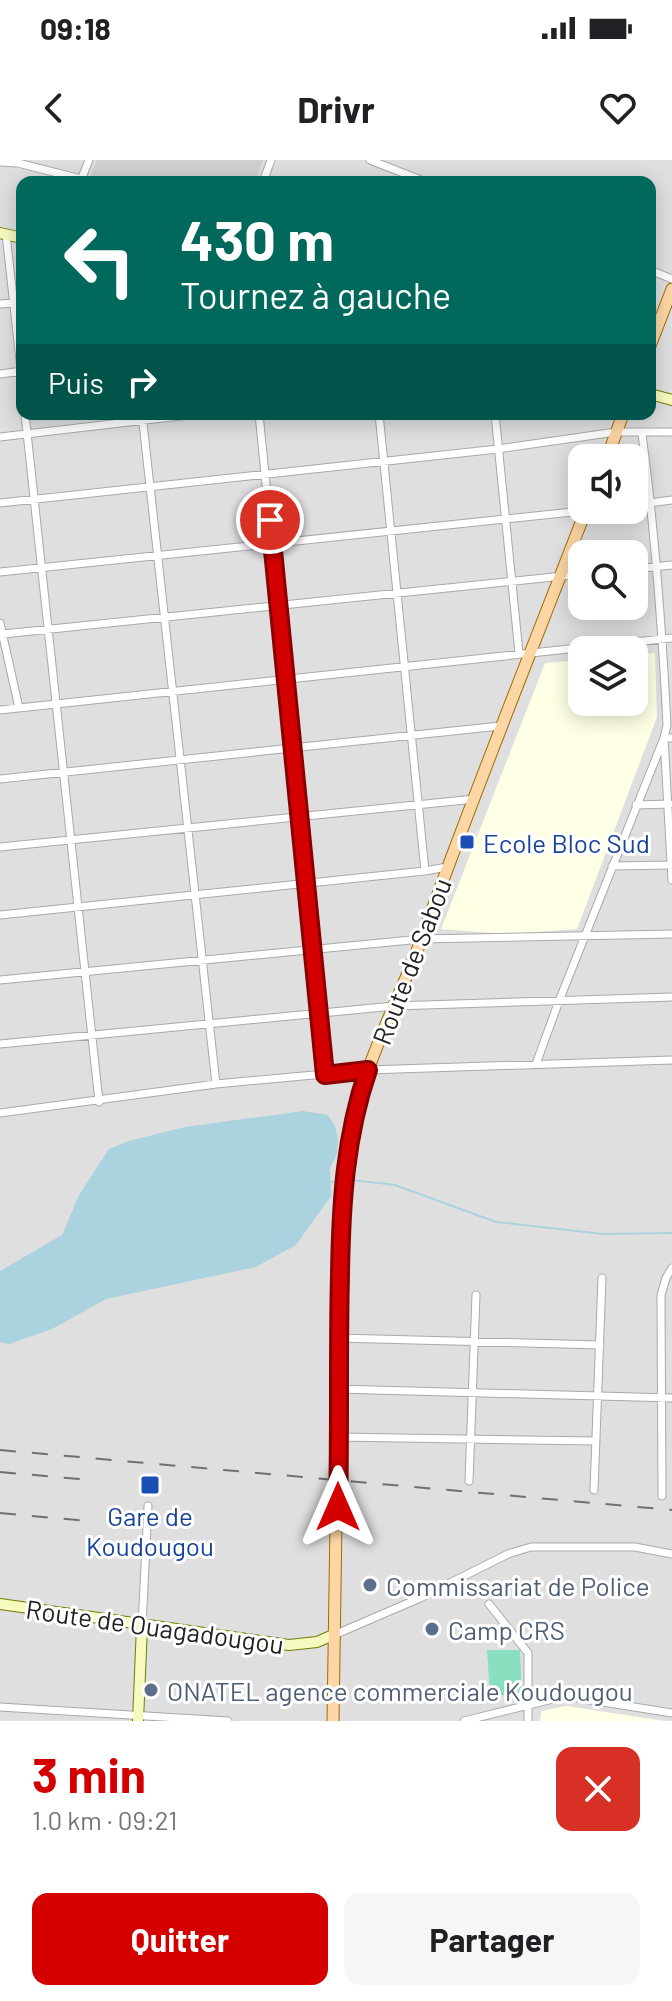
<!DOCTYPE html>
<html lang="fr">
<meta charset="utf-8">
<style>
body{margin:0;font-family:Barlow,sans-serif;background:#f6f6f6;color:#202124;height:100vh;display:flex;flex-direction:column;font-size:30px;white-space:nowrap}
*{box-sizing:border-box;margin:0}
p{font-size:26px;color:#757577}
.icon{flex:none;width:44px;height:44px;fill:none;stroke:currentColor;stroke-width:2;stroke-linecap:round;stroke-linejoin:round}
.map{position:relative;height:1561px;overflow:hidden}
.details{display:flex;flex-direction:column;background:#fff;flex:1}
.details>*{flex:none}
.guide{position:absolute;left:16px;top:16px;width:640px;height:244px;border-radius:16px;box-shadow:0 4px 20px #0003;background:#00695c;color:#fff;overflow:hidden}
.buttons{position:absolute;left:568px;top:284px;display:grid;gap:16px}
.buttons a{display:grid;place-items:center;width:80px;height:80px;border-radius:16px;background:#fff;box-shadow:0 4px 20px #0003;font-size:40px}
.pin{position:absolute;display:grid;place-items:center;width:68px;height:68px;color:#fff;margin:-34px;border:4px solid #fff;border-radius:50%;box-shadow:0 2px 8px #0007}
.me{position:absolute;width:88px;margin:-44px;rotate:0deg;stroke-linejoin:round;filter:drop-shadow(0 0 6px #0008)}
.turn{display:flex;align-items:center;gap:28px;height:168px;padding:0 32px;font-size:36px}
.turn .icon{width:104px;height:104px;stroke-width:2.5}
.turn b{display:block;font-size:56px;line-height:68px}
.then{display:flex;align-items:center;height:76px;padding:0 32px;background:#0003;gap:16px;font-size:30px}
.round{display:grid;place-items:center;flex:none;width:84px;height:84px;border-radius:16px;background:#f6f6f6}
.summary{display:flex;align-items:center;justify-content:space-between;height:136px;padding:0 32px}
h1{font-size:48px;font-weight:700;line-height:60px;color:#d40000}
.action{display:flex;gap:16px;margin-top:auto;padding:16px 32px}
.action a{flex:1;height:92px;border-radius:16px;background:#d40000;color:#fff;font-size:32px;font-weight:700;line-height:92px;text-align:center}
.action a+a{background:#f6f6f6;color:#202124}
.status{display:flex;justify-content:space-between;align-items:center;height:56px;padding:0 40px;background:#fff;direction:ltr}
.status svg{height:22px;fill:currentColor}
header{display:flex;justify-content:space-between;align-items:center;height:104px;padding:0 32px;background:#fff;font-size:36px;font-weight:700}
.map>svg:first-child{display:block}
.residential{fill:#e0dfdf;fill-rule:evenodd}
.education{fill:#ffffe5}
.religious{fill:#d0d0d0}
.pitch{fill:#88e0be}
.water{fill:#aad3df}
.lines{fill:none;stroke-linecap:round;stroke-linejoin:round}
.stream{stroke:#aad3df;stroke-width:2}
.street-casing{stroke:#a9a9a9;stroke-width:9}
.secondary-casing{stroke:#707d05;stroke-width:12}
.primary-casing{stroke:#a06b00;stroke-width:13}
.street{stroke:#fff;stroke-width:7}
.secondary{stroke:#f7fabf;stroke-width:10}
.primary{stroke:#fcd6a4;stroke-width:11}
.rail{stroke:#707070;stroke-width:2;stroke-dasharray:16 16;stroke-linecap:butt}
.route-casing{stroke:#8a0000;stroke-width:20}
.route{stroke:#d40000;stroke-width:14}
.transit-dot{fill:#1a4fb4;stroke:#fff;stroke-width:3}
.service-dot{fill:#5c6f8a;stroke:#fff;stroke-width:3}
.labels{text-anchor:middle;dominant-baseline:central;stroke-width:6;stroke-linejoin:round;paint-order:stroke}
.transit-label{font-size:26px;fill:#164399;stroke:#fff;text-anchor:start}
.street-label{font-size:26px;fill:#222;stroke:#fff}
.service-label{font-size:26px;fill:#4e5e75;stroke:#fff;text-anchor:start}
</style>
<div class="status"><b>09:18</b><svg viewBox="0 0 49 12"><path d="M0 12V9h3v3zM5 12V6h3v6zM10 12V3h3v9zM15 12V0h3v12zM26 1h20v11H26zM47 4h2v5h-2z"/></svg></div>
<header><svg class="icon" aria-label="back" viewBox="0 0 24 24"><path d="M15 5l-7 7 7 7"/></svg>Drivr<svg class="icon" aria-label="heart" viewBox="0 0 24 24"><path d="M12 20l-8-8c-3-5 5-10 8-4 3-6 11-1 8 4z"/></svg></header>
<div class="map">
<svg width="672" height="1561" viewBox="0 0 672 1561">
<rect width="100%" height="100%" fill="#f2efe9"/>
<path class="residential" d="M0,0H672V1561H0ZM22,22H650V254H22ZM582,298H634V350H582ZM582,394H634V446H582ZM582,490H634V542H582Z"/>
<path class="education" d="M655,493L657,557L577,769L507,774L441,769L545,503L582,500V542H634V495Z
M566,1546L665,1561H540L541,1551Z"/>
<path class="religious" d="M97,0H263L255,22H88Z"/>
<path class="pitch" d="M487,1490H520L522,1535H490Z"/>
<path class="water" d="M303,951L328,955L335,966L338,980L337,994L330,1008L331,1036L296,1085L256,1107L106,1139L52,1169L9,1184L0,1182V1111L62,1075L79,1035L109,989L129,981L185,967Z"/>
<g class="lines">
<path class="stream" d="M352,1020L395,1025L496,1062L603,1074L672,1073
M331,1022L341,1021"/>
<defs>
<path id="street" d="M370,0L426,22
M0,2L18,3L81,19
M81,20L89,0
M263,22L271,0
M6,74L22,218
M650,110L672,119
M0,144L22,142
M0,214L22,211
M25,254L99,942
M142,254L216,924
M259,254L325,915
M379,254L425,711
M495,254L519,493
M642,274C655,371 662,468 667,565L664,578L672,720
M0,277L197,254
M0,343L498,289L616,272H672
M634,345L672,340
M634,409L672,405
M0,412L592,350
M0,463L19,548
M3,474L582,414
M0,550L672,478
M0,619L500,566
M636,645L670,644
M0,687L475,639
M612,706L672,705
M0,755L425,711L447,707
M0,820L421,779L672,774
M0,884L394,846L672,837
M536,904L559,841L664,578H672
M0,953L216,924L368,910L672,900
M338,1178L600,1185
M338,1229L672,1238
M337,1277L596,1281
M469,1321L476,1135
M594,1330L602,1118
M662,1336L661,1135L666,1118L672,1108
M489,1444L528,1493V1561
M142,1466L148,1346
M334,1475L420,1438L508,1394L531,1387H635L672,1394
M0,1547L228,1561
M464,1561L565,1536L672,1553"/>
<path id="secondary" d="M0,73L22,78
M650,234L672,240
M0,1444L289,1485L317,1482L333,1475
M138,1561L142,1466"/>
<path id="primary" d="M650,186L672,129
M607,298L623,254
M333,1561L340,1096C343,1037 346,979 364,922C380,872 405,825 423,775C474,633 531,492 586,350"/>
</defs>
<use href="#street" class="street-casing"/>
<use href="#secondary" class="secondary-casing"/>
<use href="#primary" class="primary-casing"/>
<use href="#street" class="street"/>
<use href="#secondary" class="secondary"/>
<use href="#primary" class="primary"/>
<path class="rail" d="M0,1290L672,1350
M0,1312L90,1320
M0,1353L87,1361"/>
</g>
<g class="lines">
<defs>
<path id="route" d="M270,360L325,915L368,910C345,976 341,1045 340,1115C338,1192 340,1270 338,1347"/>
</defs>
<use href="#route" class="route-casing"/>
<use href="#route" class="route"/>
</g>
<g class="transit-dot">
<rect x="459" y="674" width="16" height="16" rx="4"/>
<rect x="140" y="1315" width="20" height="20" rx="4"/>
</g>
<g class="service-dot">
<circle cx="370" cy="1425" r="8"/>
<circle cx="432" cy="1469" r="8"/>
<circle cx="151" cy="1530" r="8"/>
</g>
<g class="labels">
<g class="transit-label">
<text x="483" y="682">Ecole Bloc Sud</text>
<text x="150" y="1355" text-anchor="middle">Gare de<tspan x="150" dy="30">Koudougou</tspan></text>
</g>
<g class="street-label">
<text transform="translate(411 801) rotate(-69)">Route de Sabou</text>
<text transform="translate(155 1466) rotate(8)">Route de Ouagadougou</text>
</g>
<g class="service-label">
<text x="386" y="1425">Commissariat de Police</text>
<text x="448" y="1469">Camp CRS</text>
<text x="167" y="1530">ONATEL agence commerciale Koudougou</text>
</g>
</g>
</svg>
<div class="buttons">
<a><svg class="icon" aria-label="sound" viewBox="0 0 24 24"><path d="M4 9h4l5-4v14l-5-4H4zM17 9q2 3 0 6"/></svg></a>
<a><svg class="icon" aria-label="search" viewBox="0 0 24 24"><circle cx="10" cy="10" r="6"/><path d="M15 15l6 6"/></svg></a>
<a><svg class="icon" aria-label="layers" viewBox="0 0 24 24"><path d="M12 4l9 5-9 5-9-5zM3 14l9 5 9-5"/></svg></a>
</div>
<div class="pin" style="left:270px;top:360px;background:#d93025"><svg class="icon" aria-label="arrive" viewBox="0 0 24 24"><path d="M6 21V4h12l-3 4 3 4H6"/></svg></div>
<svg class="me" style="left:338px;top:1347px" viewBox="-20 -20 40 40"><path d="M0-17L14 15 0 8-14 15z" fill="#d40000" stroke="#fff" stroke-width="4"/></svg>
<div class="guide">
<div class="turn"><svg class="icon" aria-label="left" viewBox="0 0 24 24"><path d="M17 20v-9H6M10 6l-5 5 5 5"/></svg><div><b>430 m</b>Tournez à gauche</div></div>
<div class="then">Puis<svg class="icon" aria-label="right" viewBox="0 0 24 24"><path d="M7 20v-9h11M14 6l5 5-5 5"/></svg></div>
</div>
</div>
<section class="details">
<div class="summary"><div><h1>3 min</h1><p>1.0 km · 09:21</p></div><a class="round" style="background:#d93025;color:#fff"><svg class="icon" aria-label="close" viewBox="0 0 24 24"><path d="M6 6l12 12M18 6L6 18"/></svg></a></div>
<div class="action"><a>Quitter</a><a>Partager</a></div>
</section>
